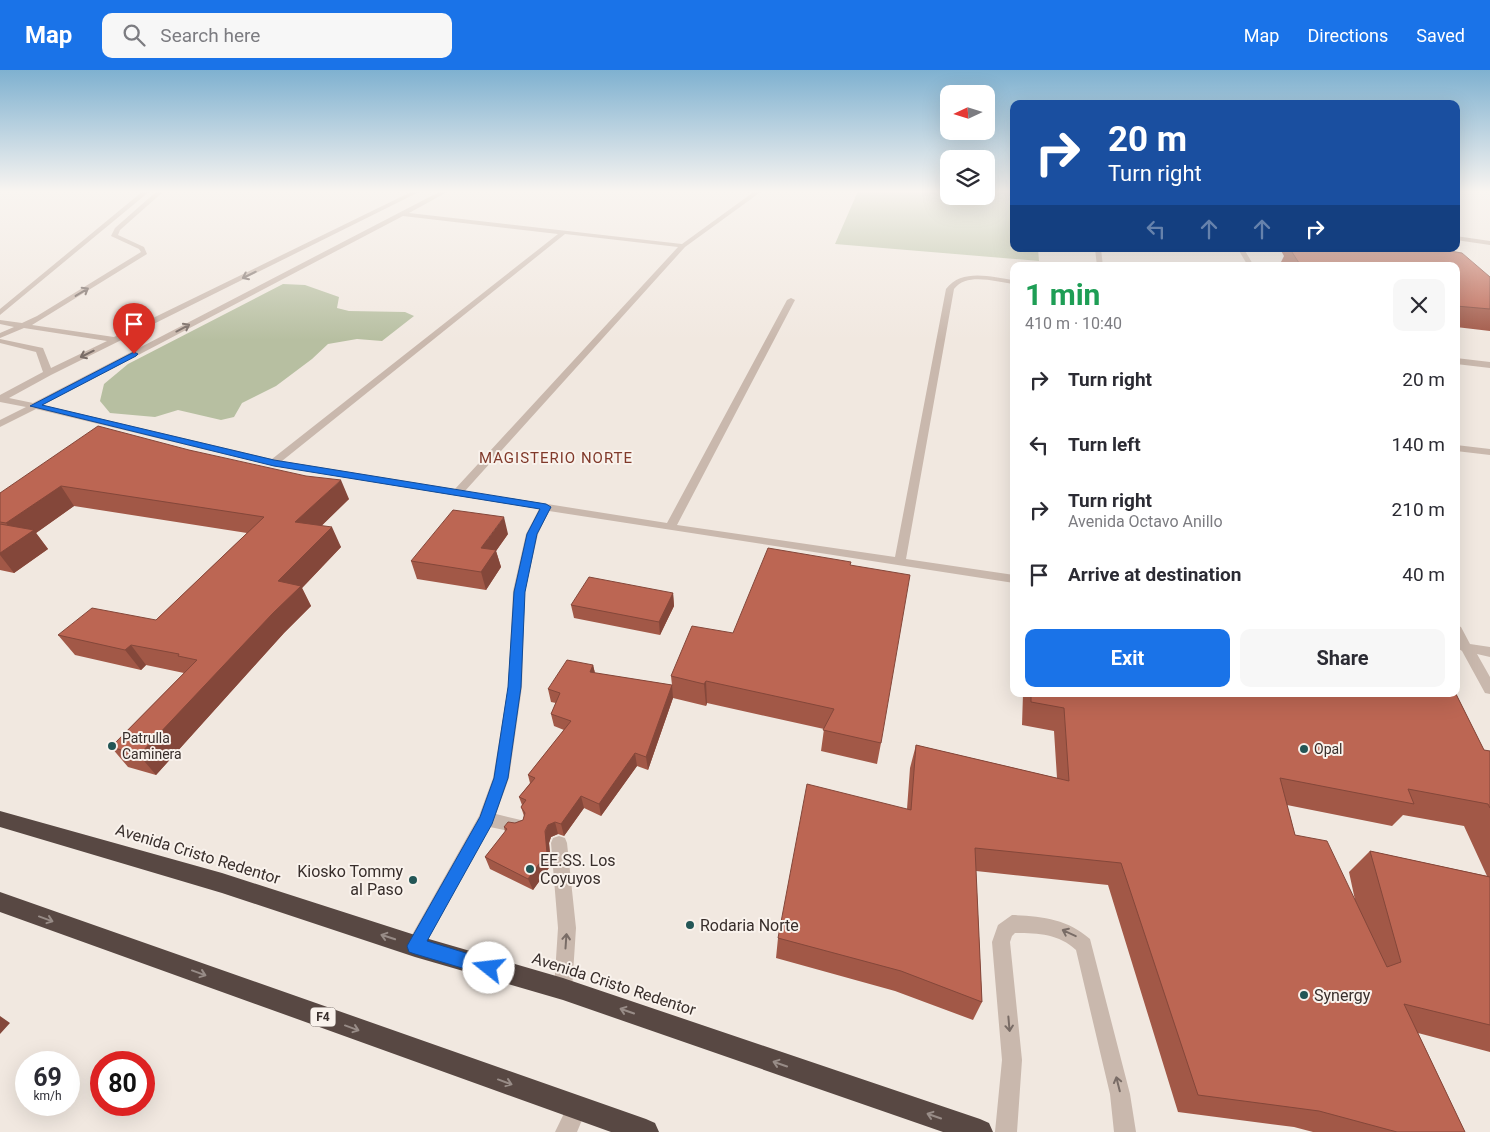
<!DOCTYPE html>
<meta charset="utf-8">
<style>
body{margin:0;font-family:Roboto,sans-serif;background:#f7f7f7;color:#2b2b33;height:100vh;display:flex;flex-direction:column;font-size:19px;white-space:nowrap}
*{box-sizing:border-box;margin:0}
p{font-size:16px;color:#7c7c81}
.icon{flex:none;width:28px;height:28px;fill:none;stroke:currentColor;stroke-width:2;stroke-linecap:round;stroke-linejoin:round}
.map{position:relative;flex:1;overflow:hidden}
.panel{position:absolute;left:1010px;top:192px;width:450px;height:435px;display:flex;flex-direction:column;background:#fff;border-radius:10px;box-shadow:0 5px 20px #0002}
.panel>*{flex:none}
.hud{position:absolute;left:1010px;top:30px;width:450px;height:152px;border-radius:10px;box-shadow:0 5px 20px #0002;background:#1a4fa0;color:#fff;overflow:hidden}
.needle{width:32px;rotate:266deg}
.fabs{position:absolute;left:940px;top:15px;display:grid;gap:10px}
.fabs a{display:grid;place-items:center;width:55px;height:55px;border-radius:10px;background:#fff;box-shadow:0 5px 20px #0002;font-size:25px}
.speed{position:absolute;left:15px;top:981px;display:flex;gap:10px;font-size:25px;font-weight:700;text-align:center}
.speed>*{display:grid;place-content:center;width:65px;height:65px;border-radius:50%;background:#fff;box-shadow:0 5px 20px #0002;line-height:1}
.speed small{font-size:12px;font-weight:400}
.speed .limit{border:8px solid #d22;background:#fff;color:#111}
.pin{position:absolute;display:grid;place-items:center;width:42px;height:42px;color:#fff;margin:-51px -21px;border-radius:50% 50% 50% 0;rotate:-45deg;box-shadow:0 0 5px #0007}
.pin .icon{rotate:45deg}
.me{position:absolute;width:55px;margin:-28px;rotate:286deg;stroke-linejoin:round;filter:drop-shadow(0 0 4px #0008)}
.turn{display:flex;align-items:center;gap:18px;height:105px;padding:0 15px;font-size:22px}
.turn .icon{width:65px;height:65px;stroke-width:2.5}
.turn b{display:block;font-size:35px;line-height:42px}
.lanes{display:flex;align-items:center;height:48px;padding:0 15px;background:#0003;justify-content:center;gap:25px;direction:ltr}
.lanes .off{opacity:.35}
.round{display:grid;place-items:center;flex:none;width:52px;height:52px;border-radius:10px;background:#f7f7f7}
.headline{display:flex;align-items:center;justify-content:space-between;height:85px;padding:0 15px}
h1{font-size:30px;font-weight:700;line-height:38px;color:#1e9e55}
.cta{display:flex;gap:10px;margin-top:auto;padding:10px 15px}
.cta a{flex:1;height:58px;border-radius:10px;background:#1a73e8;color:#fff;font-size:20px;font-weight:700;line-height:58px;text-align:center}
.cta a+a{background:#f7f7f7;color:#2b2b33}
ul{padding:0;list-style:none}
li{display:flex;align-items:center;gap:15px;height:65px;padding:0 15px}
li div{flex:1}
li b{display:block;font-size:19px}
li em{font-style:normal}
header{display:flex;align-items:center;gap:30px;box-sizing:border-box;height:70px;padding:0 25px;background:#1a73e8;color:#fff}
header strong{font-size:24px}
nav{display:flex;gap:28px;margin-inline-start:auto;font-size:18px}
.search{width:350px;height:45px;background:#f7f7f7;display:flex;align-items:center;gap:12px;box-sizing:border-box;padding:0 18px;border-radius:10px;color:#7c7c81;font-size:19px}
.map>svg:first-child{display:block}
.green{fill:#b7bfa1}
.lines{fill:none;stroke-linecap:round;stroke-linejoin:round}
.minor{fill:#c9b8ad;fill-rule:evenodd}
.highway{fill:#584843;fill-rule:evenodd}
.wall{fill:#a25847;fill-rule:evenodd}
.shaded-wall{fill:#84473a}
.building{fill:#bc6653;stroke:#84473a}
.oneway{stroke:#796c66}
.oneway2{stroke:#988c87}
.route{fill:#1a73e8;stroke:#114b97}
.poi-dot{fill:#235656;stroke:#f9f2ec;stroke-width:2}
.labels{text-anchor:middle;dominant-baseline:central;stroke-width:4;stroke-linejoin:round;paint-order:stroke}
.shield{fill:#f9f2ec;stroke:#726965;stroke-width:1}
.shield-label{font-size:12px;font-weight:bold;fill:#382e2b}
.poi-label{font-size:14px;fill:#382e2b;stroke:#f9f2ec;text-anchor:start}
.neighbourhood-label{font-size:15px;letter-spacing:1px;fill:#80392a;stroke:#f9f2ec}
.near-street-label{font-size:16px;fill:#382e2b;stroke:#f9f2ec}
.near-poi-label{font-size:16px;fill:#382e2b;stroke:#f9f2ec;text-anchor:start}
</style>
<header>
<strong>Map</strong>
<div class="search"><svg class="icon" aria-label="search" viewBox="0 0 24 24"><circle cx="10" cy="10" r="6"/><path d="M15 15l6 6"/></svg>Search here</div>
<nav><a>Map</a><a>Directions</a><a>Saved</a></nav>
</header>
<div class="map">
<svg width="1490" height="1062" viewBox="0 0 1490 1062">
<rect width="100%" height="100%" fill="#f1e8e0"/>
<path class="green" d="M858,121H949V126H986V121H1014V179H1038L1039,191L835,174Z
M283,214L305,215L339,227L337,238L349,241L405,242L414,246L382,271L357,269L328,274L312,289L276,316L242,333L234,347L221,350L178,340L155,347L110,343L100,331L104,314L128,294Z"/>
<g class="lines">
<path class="minor" d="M143,121H150L0,245V239Z
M157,121H164L120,160L118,165L144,177L147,184L32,255L114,267L413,121H421L51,305L9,328L33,333L441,121H449L409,143L682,174L755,121H762L685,177L465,421L667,453L787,230L791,228L795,230L677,455L895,487L946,219C962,198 991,207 1014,210V214C996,212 967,202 954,219L906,489L1014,505V513L549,441L538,464L525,521L522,617L509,708L496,744L525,751L527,756L525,761L519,763L490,757L421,882L415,885L409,882L406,876L409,870L479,746L493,708L508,617L513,521L526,464L539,439L274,396L36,339L0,357V350L26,337L0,332V325L43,302L36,282L0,273V269L43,278L51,298L107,271L24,258L0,268V263L14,257L0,254V250L22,253L37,246L141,182L139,179L111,166L115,158ZM403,146L558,164L272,389L43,335ZM565,164L678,177L455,419L282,391Z
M1456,166L1490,171V175L1456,170Z
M1095,179H1101L1103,196H1097Z
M1238,179H1244L1254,196H1248Z
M1456,288L1490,292V298L1456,294Z
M1456,375L1490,379V385L1456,381Z
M1456,555L1461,557L1470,574L1490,577V587L1477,584L1490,607V624L1485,623L1462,581L1456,577Z
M559,766L565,768L567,773L576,858L572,919L570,926L563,928L556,926L554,919L558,858L551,773L553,768Z
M1012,845C1041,846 1068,849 1090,869L1130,1024L1136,1062H1114L1110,1024L1076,880C1059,864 1038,863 1015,863L1012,866L1010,872L1022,990L1017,1062H995L1002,990L992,872L998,855Z
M577,1028L584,1031L587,1038L577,1062H555L570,1031Z"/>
<path class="highway" d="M0,741L222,803L415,865L563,908L980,1049L989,1053L993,1062H943L563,930L415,887L222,823L0,757Z
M0,822L646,1049L655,1053L659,1062H611L0,842Z"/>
</g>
<path class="wall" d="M1280,179H1438L1490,207V261L1456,257V196H1281L1280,194L1284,186Z
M189,380L349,429L321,456L341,477L302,518L311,536L284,563L156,705L128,697L111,677L184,603L146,595L141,600L75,585L58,565L156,550L247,463L74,436L36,463L48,479L14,503L0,500V423Z
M508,464L496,481L501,497L486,520L417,509L411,491Z
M673,523L674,536L660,565L574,548L571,535Z
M733,563L881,673L877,694L821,681L824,659L707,633L706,636L673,628L648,700L637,696L601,746L584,738L564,766L558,764L551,767L549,773L551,795L533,820L490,799L485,787L505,762L504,757L523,750L524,746L521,737L522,735L519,727L530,713L528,705L564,660L554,656L551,644L556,633L551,632L548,619L593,595L595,603L672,615L671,606Z
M1023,624H1456L1484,680L1490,682V982L1418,963L1465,1062H1313L1294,1057L1178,1042L1108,815L976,801L982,932L973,950L895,921L776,888L778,868L907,739L910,698L916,675L1057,708L1054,661L1022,655ZM1287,735L1392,756L1403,745L1464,756L1487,806L1370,781L1349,802L1355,830L1295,765Z"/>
<path class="shaded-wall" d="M341,410L349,429L305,472L295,452Z
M61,416L74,436L36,463L48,479L14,503L0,485V483L19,470L6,453Z
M504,447L508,464L496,481L501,497L486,520L481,502V478Z
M332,457L341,477L302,518L311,536L284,563L156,705L139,685L278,511Z
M673,523L674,536L660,565L659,552Z
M131,575L146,595L141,600L125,580Z
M593,595L596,608L590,602Z
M706,611L707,633L706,636L704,614Z
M672,615L673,628L648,700L646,687Z
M635,683L637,696L601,746L599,734Z
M581,726L584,738L564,766L561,754Z
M555,752L558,764L551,767L549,773L551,795L533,820L528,809L548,755Z
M0,946L10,953L0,964Z"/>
<path class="building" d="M1290,179H1438L1462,183L1490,207V239L1456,236V196H1301Z
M98,356L189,380L306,406L341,410L295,452L332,457L278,511L301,516L273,543L139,685L111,677L197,590L178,586L179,584L131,575L125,580L58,565L92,538L156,550L264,447L61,416L6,453L0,452V423Z
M453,440L504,447L481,478L496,480L481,502L411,491Z
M0,454L34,460L0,483Z
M768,478L851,492L850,495L910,505L881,673L823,660L834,639L706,611L704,614L671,606L692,556L733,563Z
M589,507L673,523L659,552L571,535Z
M567,590L593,595L590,602L672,615L646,687L635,683L599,734L581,726L561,754L555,752L548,755L545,761L547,783L528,809L485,787L507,759L504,757L508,752L515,753L523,750L525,743L521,737L526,730L519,727L535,708L528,705L571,651L551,644L560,623L548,619Z
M1031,624H1456L1484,680L1490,681V738L1488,734L1408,719L1414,734L1280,708L1295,765L1327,771L1387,897L1401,892L1370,781L1490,807V955L1404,934L1465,1062H1397L1319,1041L1198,1025L1121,793L975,778L982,932L901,901L778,868L807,714L911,740L916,675L1069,711L1064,638L1031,632Z"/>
<defs><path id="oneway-shaft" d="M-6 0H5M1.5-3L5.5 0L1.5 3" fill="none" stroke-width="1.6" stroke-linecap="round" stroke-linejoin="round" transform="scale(1.25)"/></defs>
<g class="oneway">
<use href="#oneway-shaft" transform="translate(249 205) rotate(154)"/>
<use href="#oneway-shaft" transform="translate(82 222) rotate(-31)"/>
<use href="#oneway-shaft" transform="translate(183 258) rotate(-28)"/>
<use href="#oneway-shaft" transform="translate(87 284) rotate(154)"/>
<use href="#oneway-shaft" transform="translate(1069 863) rotate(-155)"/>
<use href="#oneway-shaft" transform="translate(566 871) rotate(-86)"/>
<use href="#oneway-shaft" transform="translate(1009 954) rotate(85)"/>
<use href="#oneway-shaft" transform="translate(1118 1014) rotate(-104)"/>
</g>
<g class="oneway2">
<use href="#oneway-shaft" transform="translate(46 849) rotate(20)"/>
<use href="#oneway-shaft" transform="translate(388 867) rotate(-162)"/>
<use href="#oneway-shaft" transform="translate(199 903) rotate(20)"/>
<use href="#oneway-shaft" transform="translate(627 941) rotate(-161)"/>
<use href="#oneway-shaft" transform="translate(352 958) rotate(20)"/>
<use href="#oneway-shaft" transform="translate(780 994) rotate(-161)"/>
<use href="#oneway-shaft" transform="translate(505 1012) rotate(20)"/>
<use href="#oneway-shaft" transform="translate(934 1046) rotate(-161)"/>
</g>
<linearGradient id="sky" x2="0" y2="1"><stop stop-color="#7fb1d0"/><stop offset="0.45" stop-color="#f9f5f1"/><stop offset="1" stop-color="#f9f5f1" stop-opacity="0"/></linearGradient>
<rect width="1490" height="270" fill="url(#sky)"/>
<path class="route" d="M134,282L138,284L136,286L42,335L274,390L546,434L551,437L537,464L525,522L521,617L508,708L492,754L427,871L495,892L498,898L495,904L489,906L415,884L409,882L407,876L480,747L494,708L508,617L514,522L527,464L540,439L274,396L30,336Z"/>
<g class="poi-dot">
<circle cx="112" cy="676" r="5"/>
<circle cx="1304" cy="679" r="5"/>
<circle cx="530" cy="799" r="5"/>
<circle cx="413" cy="810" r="5"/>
<circle cx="690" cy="855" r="5"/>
<circle cx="1304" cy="925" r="5"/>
</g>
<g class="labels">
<rect class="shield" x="310.5" y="937.5" width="25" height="19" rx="4"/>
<g class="shield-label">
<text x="323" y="947">F4</text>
</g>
<g class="poi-label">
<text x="122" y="668">Patrulla<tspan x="122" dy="16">Caminera</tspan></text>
<text x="1314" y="679">Opal</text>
</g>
<g class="neighbourhood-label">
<text x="556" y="388">MAGISTERIO NORTE</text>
</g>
<g class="near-street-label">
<text transform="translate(198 784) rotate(17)">Avenida Cristo Redentor</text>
<text transform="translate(614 914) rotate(18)">Avenida Cristo Redentor</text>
</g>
<g class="near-poi-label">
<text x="540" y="790">EE.SS. Los<tspan x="540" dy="18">Coyuyos</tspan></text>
<text x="403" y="801" text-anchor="end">Kiosko Tommy<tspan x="403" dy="18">al Paso</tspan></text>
<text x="700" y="855">Rodaria Norte</text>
<text x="1314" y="925">Synergy</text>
</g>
</g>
</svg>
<div class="fabs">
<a><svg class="needle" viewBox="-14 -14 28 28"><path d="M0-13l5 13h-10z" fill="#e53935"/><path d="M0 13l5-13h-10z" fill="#7c7c81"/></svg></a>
<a><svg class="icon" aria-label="layers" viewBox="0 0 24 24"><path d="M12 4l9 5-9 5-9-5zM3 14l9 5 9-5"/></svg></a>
</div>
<div class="speed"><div>69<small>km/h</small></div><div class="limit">80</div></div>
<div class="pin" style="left:134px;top:284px;background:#d93025"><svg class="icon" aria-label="arrive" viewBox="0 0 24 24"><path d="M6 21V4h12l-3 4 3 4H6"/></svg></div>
<svg class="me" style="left:489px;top:898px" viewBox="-20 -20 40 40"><circle r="19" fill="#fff"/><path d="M0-13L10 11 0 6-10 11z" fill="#1a73e8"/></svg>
<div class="hud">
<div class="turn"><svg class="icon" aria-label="right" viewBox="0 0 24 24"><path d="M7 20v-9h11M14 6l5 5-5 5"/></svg><div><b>20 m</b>Turn right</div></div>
<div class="lanes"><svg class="icon off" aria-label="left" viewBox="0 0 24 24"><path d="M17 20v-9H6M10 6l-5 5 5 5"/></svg><svg class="icon off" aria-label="ahead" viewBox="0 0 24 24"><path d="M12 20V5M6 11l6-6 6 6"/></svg><svg class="icon off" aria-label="ahead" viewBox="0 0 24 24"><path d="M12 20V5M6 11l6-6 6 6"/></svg><svg class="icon" aria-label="right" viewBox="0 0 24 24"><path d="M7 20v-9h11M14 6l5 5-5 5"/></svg></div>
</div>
<section class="panel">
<div class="headline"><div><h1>1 min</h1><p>410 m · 10:40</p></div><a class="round"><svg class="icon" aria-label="close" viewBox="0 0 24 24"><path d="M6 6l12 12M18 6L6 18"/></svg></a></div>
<ul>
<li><svg class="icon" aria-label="right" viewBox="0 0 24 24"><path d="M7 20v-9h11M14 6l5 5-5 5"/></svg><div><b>Turn right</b></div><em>20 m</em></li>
<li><svg class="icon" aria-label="left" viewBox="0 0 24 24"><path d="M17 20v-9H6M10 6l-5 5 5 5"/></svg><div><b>Turn left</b></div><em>140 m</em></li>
<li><svg class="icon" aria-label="right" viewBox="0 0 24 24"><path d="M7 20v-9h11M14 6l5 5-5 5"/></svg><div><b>Turn right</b><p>Avenida Octavo Anillo</p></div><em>210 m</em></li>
<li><svg class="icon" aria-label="arrive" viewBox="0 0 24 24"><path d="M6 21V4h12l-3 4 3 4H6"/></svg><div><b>Arrive at destination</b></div><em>40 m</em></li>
</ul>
<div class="cta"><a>Exit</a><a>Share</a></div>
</section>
</div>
